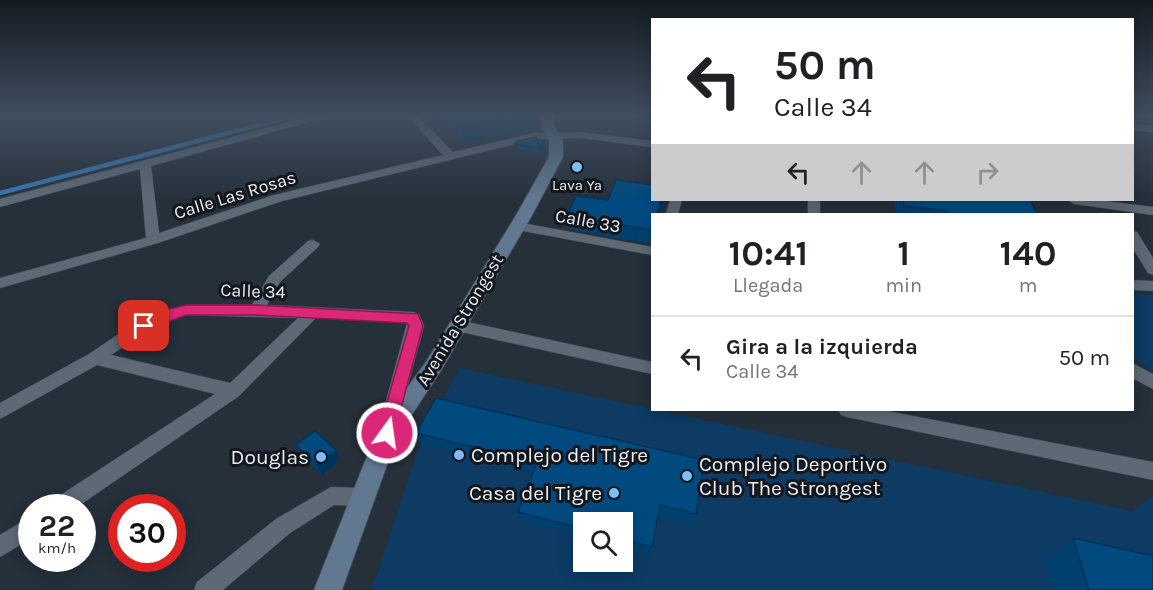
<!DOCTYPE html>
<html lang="es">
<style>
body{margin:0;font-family:Karla,sans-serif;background:#f2f2f2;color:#202124;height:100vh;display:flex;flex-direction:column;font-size:22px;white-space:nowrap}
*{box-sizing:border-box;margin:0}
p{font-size:20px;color:#757577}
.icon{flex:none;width:33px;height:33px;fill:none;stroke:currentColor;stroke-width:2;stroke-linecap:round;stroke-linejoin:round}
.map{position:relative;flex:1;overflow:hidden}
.details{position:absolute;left:651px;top:213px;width:483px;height:198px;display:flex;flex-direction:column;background:#fff;border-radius:0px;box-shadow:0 3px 15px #0003}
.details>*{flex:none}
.hud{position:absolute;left:651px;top:18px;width:483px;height:183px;border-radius:0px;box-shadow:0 3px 15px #0003;background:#fff;color:#202124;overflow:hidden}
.buttons{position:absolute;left:573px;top:512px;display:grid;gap:12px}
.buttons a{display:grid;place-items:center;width:60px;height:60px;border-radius:0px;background:#fff;box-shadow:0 3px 15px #0003;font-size:30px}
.speed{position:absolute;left:18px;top:494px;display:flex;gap:12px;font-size:30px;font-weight:700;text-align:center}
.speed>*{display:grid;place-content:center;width:78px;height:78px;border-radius:50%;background:#fff;box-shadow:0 3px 15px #0003;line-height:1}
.speed small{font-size:15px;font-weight:400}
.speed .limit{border:9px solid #d22;background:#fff;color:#111}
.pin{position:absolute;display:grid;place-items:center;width:51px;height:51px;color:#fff;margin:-26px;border-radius:12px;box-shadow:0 3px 9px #0006}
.me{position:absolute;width:66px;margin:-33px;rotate:14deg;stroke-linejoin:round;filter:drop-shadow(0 0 4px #0008)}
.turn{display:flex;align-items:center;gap:21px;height:126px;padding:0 24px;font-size:27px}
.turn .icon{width:78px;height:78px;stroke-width:2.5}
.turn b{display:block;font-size:42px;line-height:51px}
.lanes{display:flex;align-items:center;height:57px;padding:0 24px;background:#0003;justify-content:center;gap:30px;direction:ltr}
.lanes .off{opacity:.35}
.eta{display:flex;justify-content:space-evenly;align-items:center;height:102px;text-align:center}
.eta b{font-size:36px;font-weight:700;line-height:42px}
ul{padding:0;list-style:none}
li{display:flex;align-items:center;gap:18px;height:84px;padding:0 24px;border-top:2px solid #e0e0e0}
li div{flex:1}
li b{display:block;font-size:22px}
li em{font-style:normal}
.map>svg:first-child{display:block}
.green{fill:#0d3b63;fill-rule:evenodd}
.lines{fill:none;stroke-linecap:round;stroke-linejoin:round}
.stream{stroke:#3776af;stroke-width:4.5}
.minor-casing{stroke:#424b54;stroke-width:1}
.secondary-casing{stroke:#424b54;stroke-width:2}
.minor{fill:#5e6976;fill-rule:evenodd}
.secondary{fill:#617891;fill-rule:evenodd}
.wall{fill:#00406e}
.shaded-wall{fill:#00345a}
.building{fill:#004a80;stroke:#00345a;stroke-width:1.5}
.route{fill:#db2777;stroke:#8e194d;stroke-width:1.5}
.poi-dot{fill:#7fbdfa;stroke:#13171c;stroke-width:2}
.labels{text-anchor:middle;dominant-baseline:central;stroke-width:6;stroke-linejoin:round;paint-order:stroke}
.far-poi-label{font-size:15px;fill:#e8eef6;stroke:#13171c}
.street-label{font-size:18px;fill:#e8eef6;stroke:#13171c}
.near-poi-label{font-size:21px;fill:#e8eef6;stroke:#13171c;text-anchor:start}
</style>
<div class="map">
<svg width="1153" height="590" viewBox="0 0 1153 590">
<rect width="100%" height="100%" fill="#25303b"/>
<path class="green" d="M1144,294L1153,295V372L1133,357V295Z
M460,368L1132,511L1153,496V590H372L423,434ZM584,522H622V561H584Z"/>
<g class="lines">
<path class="stream" d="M0,193L289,117"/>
<defs>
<path id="minor" d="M308,117H327L151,166L159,233L274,195L443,155L408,117H419L453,152L535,133L581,132L652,141V147L581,138L535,139L282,201L158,243L0,288V278L146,238L140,169L0,207V199Z
M1132,124L1153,126V132L1132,130Z
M670,200H682L678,214H666Z
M808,200H820V214H808Z
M1068,200H1098L1153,207V215L1074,204Z
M517,222L652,247V255L512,229L510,226Z
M1132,231L1137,232L1153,258V275L1148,273L1132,247Z
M313,240L320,244L318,247L280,282L267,305L413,312L419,314L424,326L395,432L388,435L381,432L379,427L407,323L316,318L239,396L77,507H50L53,500L215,394L97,365L0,419V403L89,354L138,321L159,312L186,305H252L269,276L308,241ZM186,315L298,318L230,383L111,355L150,329Z
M1132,280L1153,281V291L1132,290Z
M458,320L652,362V374L452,330L450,326L452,322Z
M1132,363L1153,374V389L1132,378Z
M838,410H882L1153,462V480L847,417L841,415Z
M331,487L362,488L369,490L372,497L369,504L362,506L334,505L290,533L223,590H194L197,582L276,519Z
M32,516V538L0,557V535Z"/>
<path id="secondary" d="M542,117H554V126L563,141V157L531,217L440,372L397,437L342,590H314L379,426L426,362L515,217L549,157V141L542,126Z"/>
</defs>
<use href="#minor" class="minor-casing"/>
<use href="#secondary" class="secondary-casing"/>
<use href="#minor" class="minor"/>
<use href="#secondary" class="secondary"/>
</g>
<path class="wall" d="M423,117H535L536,128L465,143L447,123L432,127Z
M515,144L540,148V153L516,148Z
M608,200H664L651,244L567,229V216Z
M894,200H1030L1037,214H897Z
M436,398L696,514L694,524L658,515L650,556L622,548V522H584V538L519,521L518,512L533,471L419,443L416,433Z
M296,445L340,460L322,475L301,455Z
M1073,538L1153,590H1054L1046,561Z"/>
<path class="shaded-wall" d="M431,117H446L447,123L432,127Z
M504,117H535L536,128L465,143L462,126Z
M661,200H664L659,214H657Z
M336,450L340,460L322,475L317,465Z"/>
<path class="building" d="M455,117H504L462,126Z
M536,137L540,148L515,144L518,141Z
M616,180L652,185V200H661L657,214H652V230L567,216L576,196L608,200Z
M903,200H1030L1037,214H948L947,211L904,206Z
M436,398L704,460L696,514L660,505L652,547L622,539V522H584V529L518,512L537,462L416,433Z
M315,431L336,450L317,465L296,445Z
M1073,538L1153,556V590H1089Z"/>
<linearGradient id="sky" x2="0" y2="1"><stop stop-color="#141a20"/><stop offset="0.58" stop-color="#404e60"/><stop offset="1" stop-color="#404e60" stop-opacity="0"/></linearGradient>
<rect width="1153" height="200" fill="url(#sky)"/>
<path class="route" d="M186,305H256L418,314L423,326L393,438L387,440L381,438L378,433L409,326L407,323L256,315H186L144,331L137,326C146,312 171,309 186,305Z"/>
<g class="poi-dot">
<circle cx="577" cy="167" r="6"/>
<circle cx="459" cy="455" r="6"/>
<circle cx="321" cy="457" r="6"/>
<circle cx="687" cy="476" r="6"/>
<circle cx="614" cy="493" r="6"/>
</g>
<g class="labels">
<g class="far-poi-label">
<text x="577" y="185">Lava Ya</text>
</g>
<g class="street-label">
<text transform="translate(235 195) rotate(-17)">Calle Las Rosas</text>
<text transform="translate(588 221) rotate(10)">Calle 33</text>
<text transform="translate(253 291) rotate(2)">Calle 34</text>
<text transform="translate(460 320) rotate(-59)">Avenida Strongest</text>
</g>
<g class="near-poi-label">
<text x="471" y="455">Complejo del Tigre</text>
<text x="309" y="457" text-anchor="end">Douglas</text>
<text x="699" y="464">Complejo Deportivo<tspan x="699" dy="24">Club The Strongest</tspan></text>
<text x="602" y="493" text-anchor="end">Casa del Tigre</text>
</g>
</g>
</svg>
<div class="buttons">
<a><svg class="icon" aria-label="search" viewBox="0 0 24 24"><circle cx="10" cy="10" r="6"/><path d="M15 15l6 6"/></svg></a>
</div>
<div class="speed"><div>22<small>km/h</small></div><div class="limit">30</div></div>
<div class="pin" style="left:144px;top:326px;background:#d93025"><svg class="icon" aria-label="arrive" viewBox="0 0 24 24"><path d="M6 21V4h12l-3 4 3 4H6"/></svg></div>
<svg class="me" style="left:387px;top:433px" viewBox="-20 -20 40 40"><circle r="17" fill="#db2777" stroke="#fff" stroke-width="3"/><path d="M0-11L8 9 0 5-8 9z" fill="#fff"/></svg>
<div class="hud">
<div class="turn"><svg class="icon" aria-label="left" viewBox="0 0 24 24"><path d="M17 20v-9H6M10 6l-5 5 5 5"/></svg><div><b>50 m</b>Calle 34</div></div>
<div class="lanes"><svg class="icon" aria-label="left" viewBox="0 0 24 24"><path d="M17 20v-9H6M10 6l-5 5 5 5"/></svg><svg class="icon off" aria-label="ahead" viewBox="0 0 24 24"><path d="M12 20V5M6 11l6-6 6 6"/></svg><svg class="icon off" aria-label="ahead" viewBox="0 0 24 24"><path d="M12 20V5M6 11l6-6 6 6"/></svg><svg class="icon off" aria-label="right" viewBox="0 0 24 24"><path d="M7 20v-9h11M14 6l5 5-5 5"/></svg></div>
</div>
<section class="details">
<div class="eta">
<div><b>10:41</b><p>Llegada</p></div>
<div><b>1</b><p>min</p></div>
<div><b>140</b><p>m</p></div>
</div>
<ul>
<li><svg class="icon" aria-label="left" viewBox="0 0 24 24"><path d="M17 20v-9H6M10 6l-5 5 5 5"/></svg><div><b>Gira a la izquierda</b><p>Calle 34</p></div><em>50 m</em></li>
</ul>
</section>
</div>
